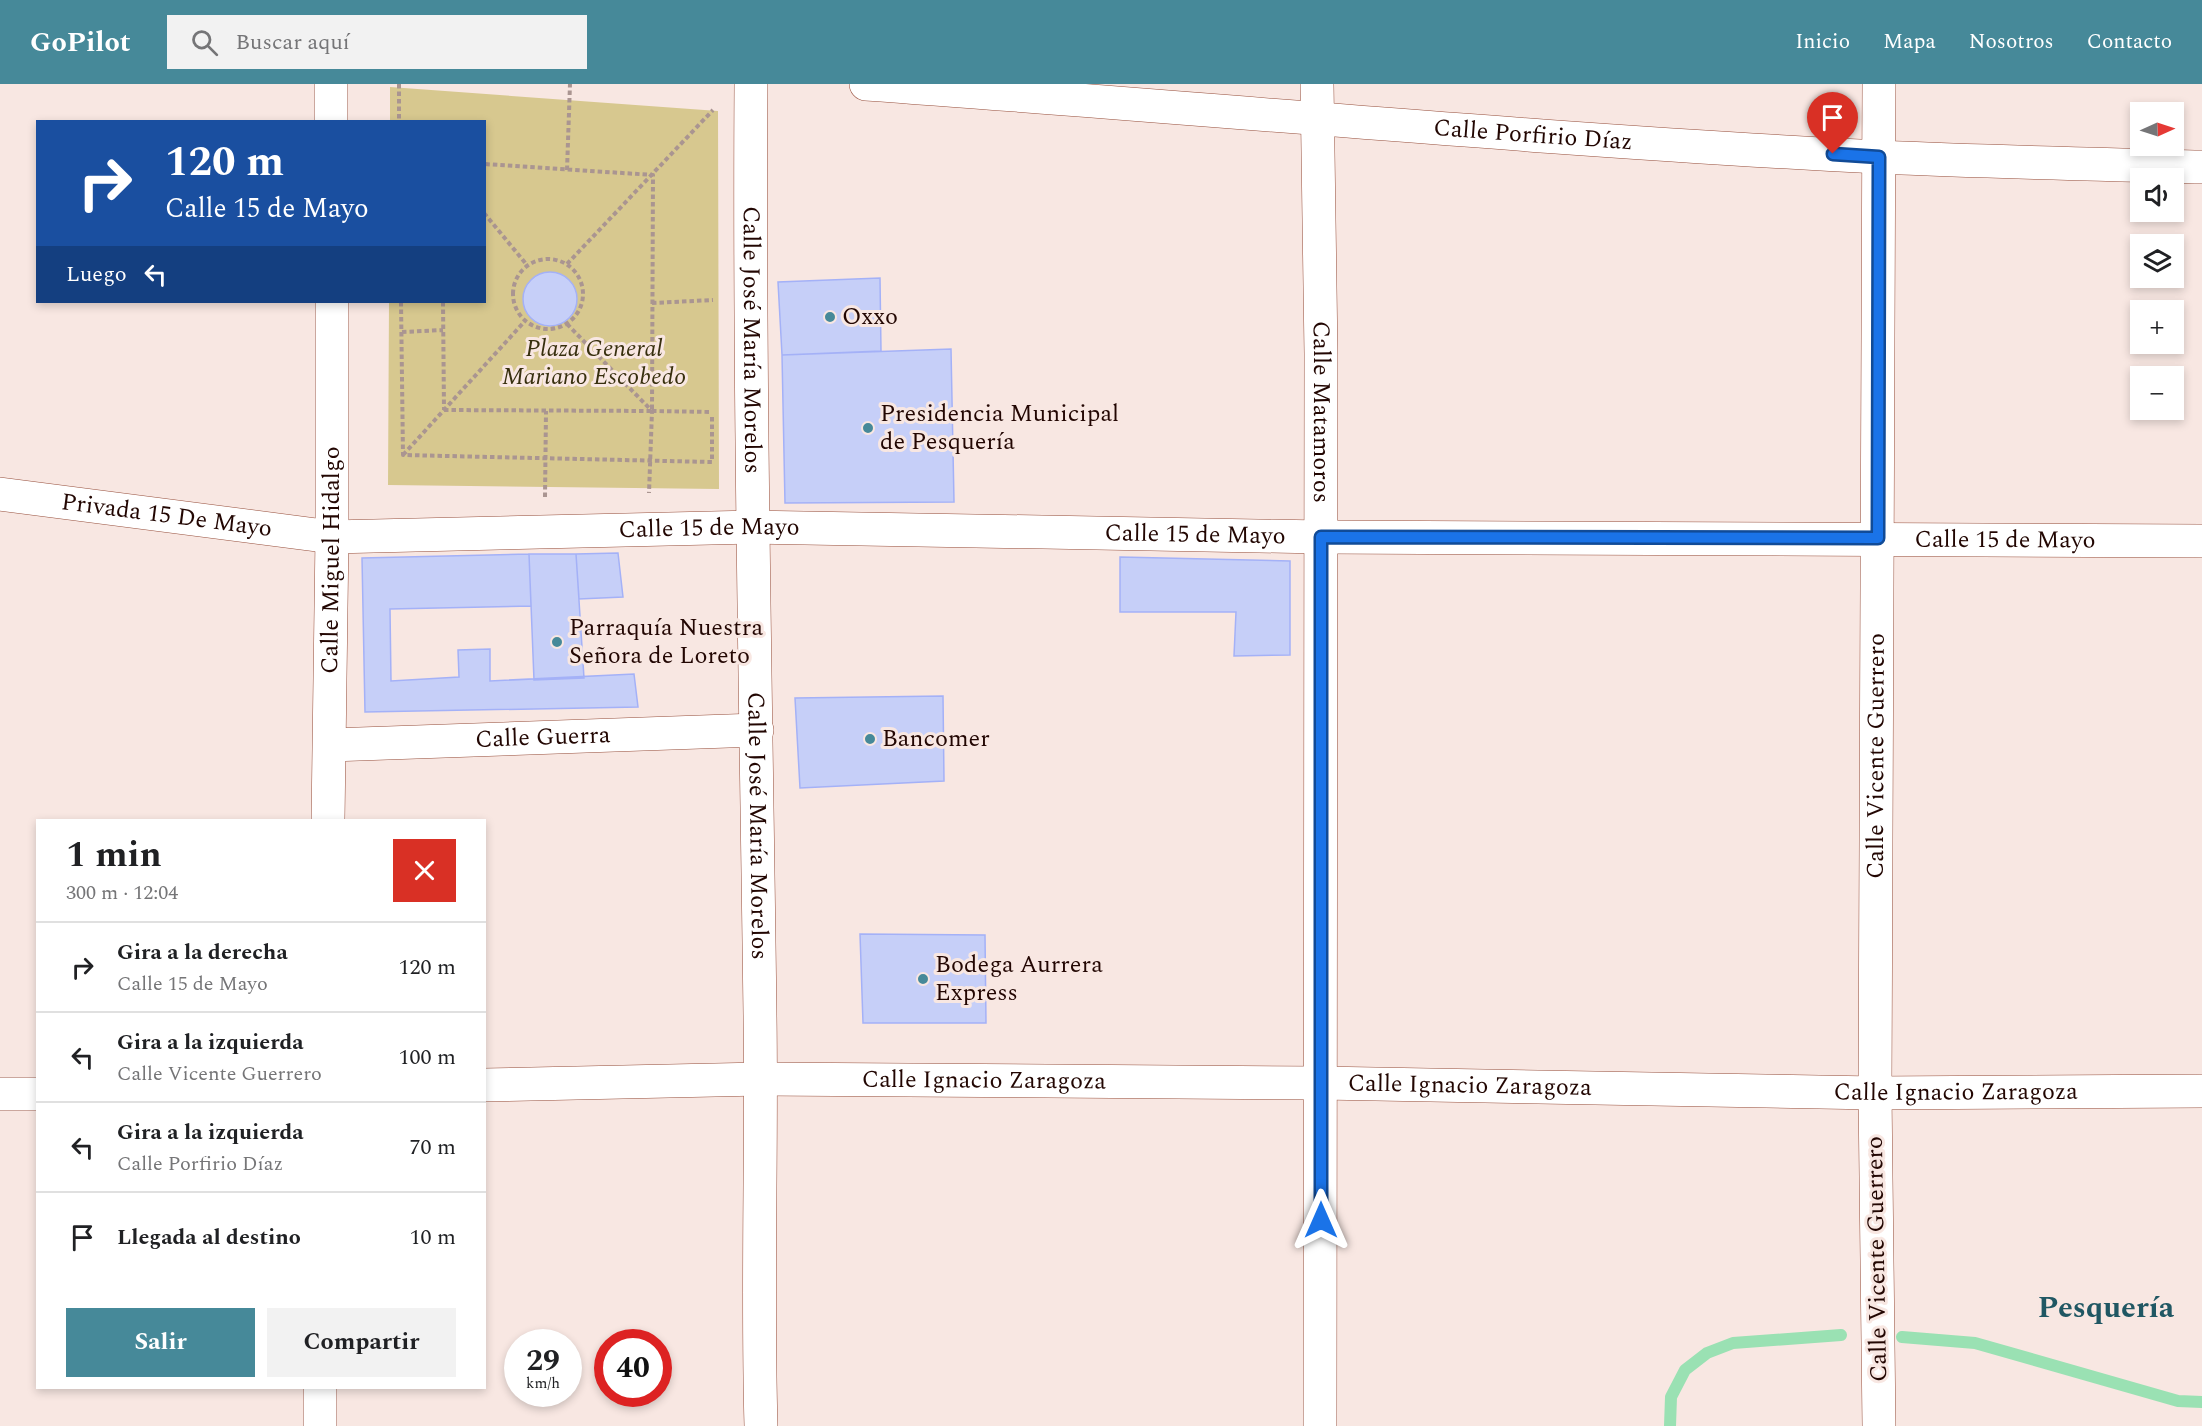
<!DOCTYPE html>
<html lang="es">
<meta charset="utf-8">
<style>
body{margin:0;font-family:Spectral,serif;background:#f2f2f2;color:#202124;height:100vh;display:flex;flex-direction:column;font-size:22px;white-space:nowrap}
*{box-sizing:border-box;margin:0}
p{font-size:20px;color:#757577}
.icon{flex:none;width:33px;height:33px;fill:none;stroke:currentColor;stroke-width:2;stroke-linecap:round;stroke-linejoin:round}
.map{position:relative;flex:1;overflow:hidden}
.details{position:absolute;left:36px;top:735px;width:450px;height:570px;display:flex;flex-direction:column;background:#fff;border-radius:0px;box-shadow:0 3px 9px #0003}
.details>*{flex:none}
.hud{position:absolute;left:36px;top:36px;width:450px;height:183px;border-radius:0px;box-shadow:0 3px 9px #0003;background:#1a4fa0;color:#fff;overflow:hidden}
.needle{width:39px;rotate:87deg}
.buttons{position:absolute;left:2130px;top:18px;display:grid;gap:12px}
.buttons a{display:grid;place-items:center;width:54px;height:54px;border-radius:0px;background:#fff;box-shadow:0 3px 9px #0003;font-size:30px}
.speed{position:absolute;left:504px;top:1245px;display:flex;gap:12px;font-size:30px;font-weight:700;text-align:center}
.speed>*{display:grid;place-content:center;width:78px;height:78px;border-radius:50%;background:#fff;box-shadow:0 3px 9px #0003;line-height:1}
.speed small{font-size:15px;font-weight:400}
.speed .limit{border:9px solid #d22;background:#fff;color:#111}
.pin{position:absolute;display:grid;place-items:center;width:51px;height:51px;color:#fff;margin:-62px -26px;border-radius:50% 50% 50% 0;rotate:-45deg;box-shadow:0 0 6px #0007}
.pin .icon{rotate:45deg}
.me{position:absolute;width:66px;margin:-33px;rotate:0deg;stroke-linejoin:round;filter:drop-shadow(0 0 4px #0008)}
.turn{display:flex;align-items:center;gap:21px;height:126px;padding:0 30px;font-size:27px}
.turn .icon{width:78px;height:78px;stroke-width:2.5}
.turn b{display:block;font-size:42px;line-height:51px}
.then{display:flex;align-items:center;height:57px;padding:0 30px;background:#0003;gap:12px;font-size:22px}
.round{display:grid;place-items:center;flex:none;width:63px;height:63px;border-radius:0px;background:#f2f2f2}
.summary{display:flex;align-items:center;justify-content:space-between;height:102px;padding:0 30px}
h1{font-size:36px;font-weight:700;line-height:45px}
.cta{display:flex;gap:12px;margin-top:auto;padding:12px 30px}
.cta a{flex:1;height:69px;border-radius:0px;background:#468999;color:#fff;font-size:24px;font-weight:700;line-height:69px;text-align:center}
.cta a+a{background:#f2f2f2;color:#202124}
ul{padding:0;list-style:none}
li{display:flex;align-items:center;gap:18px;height:90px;padding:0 30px;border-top:2px solid #e0e0e0}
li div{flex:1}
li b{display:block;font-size:22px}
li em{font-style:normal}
header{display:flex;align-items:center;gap:36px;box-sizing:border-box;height:84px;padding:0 30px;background:#468999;color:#fff}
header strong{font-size:28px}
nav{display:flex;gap:33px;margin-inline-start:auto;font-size:21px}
.search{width:420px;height:54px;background:#f2f2f2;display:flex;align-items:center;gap:15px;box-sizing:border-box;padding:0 21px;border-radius:0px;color:#757577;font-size:22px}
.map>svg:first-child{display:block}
.green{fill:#d7c88f}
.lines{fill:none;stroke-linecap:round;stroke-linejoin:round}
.stream{stroke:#9ae1b3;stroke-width:12}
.building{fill:#c6cff8;stroke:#a4b1f7;stroke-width:1.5}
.minor-casing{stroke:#974f3c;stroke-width:34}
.major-casing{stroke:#974f3c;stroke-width:34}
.path{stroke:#aa9591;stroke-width:4;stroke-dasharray:4.5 3;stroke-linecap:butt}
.minor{stroke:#fff;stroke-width:33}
.major{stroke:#fff;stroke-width:33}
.route-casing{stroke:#114b97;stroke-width:15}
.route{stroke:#1a73e8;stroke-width:10}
.poi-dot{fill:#468999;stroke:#f8e7e2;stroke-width:2}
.labels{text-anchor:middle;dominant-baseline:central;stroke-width:6;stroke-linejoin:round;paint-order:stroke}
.street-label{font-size:24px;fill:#220602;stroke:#f8e7e2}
.poi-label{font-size:24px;fill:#220602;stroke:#f8e7e2;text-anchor:start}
.park-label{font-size:24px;font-style:italic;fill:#372f0e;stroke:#f8e7e2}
.district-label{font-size:30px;font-weight:bold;fill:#205763;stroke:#f8e7e2}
</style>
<header>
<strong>GoPilot</strong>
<div class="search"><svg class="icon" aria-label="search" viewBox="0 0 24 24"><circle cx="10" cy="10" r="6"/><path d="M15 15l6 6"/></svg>Buscar aquí</div>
<nav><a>Inicio</a><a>Mapa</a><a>Nosotros</a><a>Contacto</a></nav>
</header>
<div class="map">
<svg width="2202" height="1342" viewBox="0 0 2202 1342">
<rect width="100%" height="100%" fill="#f8e7e2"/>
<path class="green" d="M390,3L718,27L719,405L388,401L389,218H484V38L390,37Z"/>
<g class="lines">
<path class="stream" d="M1902,1253L1975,1259L2178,1317L2202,1318
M1670,1342L1671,1313L1685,1286L1707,1269L1733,1259L1841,1251"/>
</g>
<path class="building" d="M523 215a27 27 0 1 1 54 0a27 27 0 1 1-54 0Z
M880,194L881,267L782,271L778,198Z
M951,265L954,418L785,419L782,271Z
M618,469L623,513L579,515L576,470Z
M529,470H576L584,594L534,596Z
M529,470L531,522L390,525L391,597L459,593L458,566L490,565V597L634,590L638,623L365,628L362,474Z
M1120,473L1290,477V571L1234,572L1236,528H1120Z
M943,612L944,697L800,704L795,614Z
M860,850L985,851L986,939H863Z"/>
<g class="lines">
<defs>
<g id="minor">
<path id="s1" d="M866,0C1204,24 1541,56 1879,73C1987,78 2094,80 2202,83"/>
<path id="s2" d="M1317,0L1321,270L1320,1342"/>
<path id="s3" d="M0,410L332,453L754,443L1321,453L2202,457"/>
<path id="s4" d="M330,661L757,646"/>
<path id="s5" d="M484,1001L761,995L1321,999L1875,1009L2202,1007"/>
<path d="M0,1010H38"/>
<path id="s6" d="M1879,1342L1875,1009L1879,0"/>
</g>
<g id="major">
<path d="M331,0V38"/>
<path id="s7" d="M751,0C749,310 756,620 760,931C762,1068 757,1205 761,1342"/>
<path id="s8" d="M328,736L332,453V218"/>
<path d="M320,1342V1304"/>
</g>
</defs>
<use href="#minor" class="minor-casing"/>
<use href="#major" class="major-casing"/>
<path class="path" d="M399,0V38
M567,86L570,0
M484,129L527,181
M513 210a35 35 0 1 1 70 0a35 35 0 1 1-70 0Z
M567,180L713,26
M401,218L403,371L712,378V333
M443,218L444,326
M652,219L713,216
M567,240L652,327L649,409
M402,248L443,246
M444,326L652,327L653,91L484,80
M652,327L712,328
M403,371L525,237
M545,413L546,327"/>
<use href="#minor" class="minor"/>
<use href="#major" class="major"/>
</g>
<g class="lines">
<defs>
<path id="route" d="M1321,1136V453L1878,454L1879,73L1833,70"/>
</defs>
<use href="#route" class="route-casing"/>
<use href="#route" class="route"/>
</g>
<g class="poi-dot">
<circle cx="830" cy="233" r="6"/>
<circle cx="868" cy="344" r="6"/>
<circle cx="557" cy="558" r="6"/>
<circle cx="870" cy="655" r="6"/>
<circle cx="923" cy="895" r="6"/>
</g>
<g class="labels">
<g class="street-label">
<text stroke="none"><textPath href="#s1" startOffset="669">Calle Porfirio Díaz</textPath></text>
<text stroke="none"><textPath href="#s7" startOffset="256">Calle José María Morelos</textPath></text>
<text stroke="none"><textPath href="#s2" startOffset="328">Calle Matamoros</textPath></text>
<text stroke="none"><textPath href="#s3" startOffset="168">Privada 15 De Mayo</textPath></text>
<text stroke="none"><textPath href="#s3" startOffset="712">Calle 15 de Mayo</textPath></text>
<text stroke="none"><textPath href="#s3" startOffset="1198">Calle 15 de Mayo</textPath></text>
<text stroke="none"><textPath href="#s3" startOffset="2008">Calle 15 de Mayo</textPath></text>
<text stroke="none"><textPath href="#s8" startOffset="260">Calle Miguel Hidalgo</textPath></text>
<text stroke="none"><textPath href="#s4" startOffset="213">Calle Guerra</textPath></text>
<text stroke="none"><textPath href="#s6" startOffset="670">Calle Vicente Guerrero</textPath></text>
<text stroke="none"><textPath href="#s7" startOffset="742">Calle José María Morelos</textPath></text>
<text stroke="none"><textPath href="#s5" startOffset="500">Calle Ignacio Zaragoza</textPath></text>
<text stroke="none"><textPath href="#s5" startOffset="986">Calle Ignacio Zaragoza</textPath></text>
<text stroke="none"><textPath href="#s5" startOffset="1472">Calle Ignacio Zaragoza</textPath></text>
<text transform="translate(1877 1175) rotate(-91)">Calle Vicente Guerrero</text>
</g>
<g class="poi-label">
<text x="842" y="233">Oxxo</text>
<text x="880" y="330">Presidencia Municipal<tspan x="880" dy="28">de Pesquería</tspan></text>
<text x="569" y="544">Parraquía Nuestra<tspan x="569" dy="28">Señora de Loreto</tspan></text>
<text x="882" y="655">Bancomer</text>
<text x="935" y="881">Bodega Aurrera<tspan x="935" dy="28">Express</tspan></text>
</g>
<g class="park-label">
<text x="594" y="265">Plaza General<tspan x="594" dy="28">Mariano Escobedo</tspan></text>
</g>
<g class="district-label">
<text x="2106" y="1224">Pesquería</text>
</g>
</g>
</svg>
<div class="buttons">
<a><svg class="needle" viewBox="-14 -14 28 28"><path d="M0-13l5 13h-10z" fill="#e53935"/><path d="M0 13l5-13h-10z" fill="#757577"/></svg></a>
<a><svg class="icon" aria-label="sound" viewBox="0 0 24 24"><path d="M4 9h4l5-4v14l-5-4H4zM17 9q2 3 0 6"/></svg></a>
<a><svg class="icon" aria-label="layers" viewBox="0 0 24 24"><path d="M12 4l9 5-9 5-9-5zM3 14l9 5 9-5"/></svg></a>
<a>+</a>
<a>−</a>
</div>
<div class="speed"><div>29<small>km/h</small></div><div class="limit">40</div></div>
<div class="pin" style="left:1833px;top:70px;background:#d93025"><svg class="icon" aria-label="arrive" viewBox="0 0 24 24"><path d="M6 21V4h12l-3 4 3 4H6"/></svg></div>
<svg class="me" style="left:1321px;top:1136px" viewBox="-20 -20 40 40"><path d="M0-17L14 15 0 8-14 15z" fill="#1a73e8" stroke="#fff" stroke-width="4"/></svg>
<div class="hud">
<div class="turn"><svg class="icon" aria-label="right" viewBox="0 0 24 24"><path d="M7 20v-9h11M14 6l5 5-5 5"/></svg><div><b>120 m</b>Calle 15 de Mayo</div></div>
<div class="then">Luego<svg class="icon" aria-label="left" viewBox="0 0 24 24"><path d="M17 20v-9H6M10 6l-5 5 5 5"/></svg></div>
</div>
<section class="details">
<div class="summary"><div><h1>1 min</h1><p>300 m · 12:04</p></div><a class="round" style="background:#d93025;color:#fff"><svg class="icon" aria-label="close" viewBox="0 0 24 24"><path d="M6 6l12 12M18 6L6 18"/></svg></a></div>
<ul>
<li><svg class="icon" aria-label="right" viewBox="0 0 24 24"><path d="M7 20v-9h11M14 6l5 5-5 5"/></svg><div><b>Gira a la derecha</b><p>Calle 15 de Mayo</p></div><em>120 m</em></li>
<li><svg class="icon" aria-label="left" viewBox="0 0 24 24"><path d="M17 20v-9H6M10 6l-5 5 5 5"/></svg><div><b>Gira a la izquierda</b><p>Calle Vicente Guerrero</p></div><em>100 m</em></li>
<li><svg class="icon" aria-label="left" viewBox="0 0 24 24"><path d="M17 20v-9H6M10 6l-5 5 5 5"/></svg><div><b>Gira a la izquierda</b><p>Calle Porfirio Díaz</p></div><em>70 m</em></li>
<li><svg class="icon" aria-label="arrive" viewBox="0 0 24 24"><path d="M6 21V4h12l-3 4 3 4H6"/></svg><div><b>Llegada al destino</b></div><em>10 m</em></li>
</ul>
<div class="cta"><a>Salir</a><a>Compartir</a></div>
</section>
</div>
